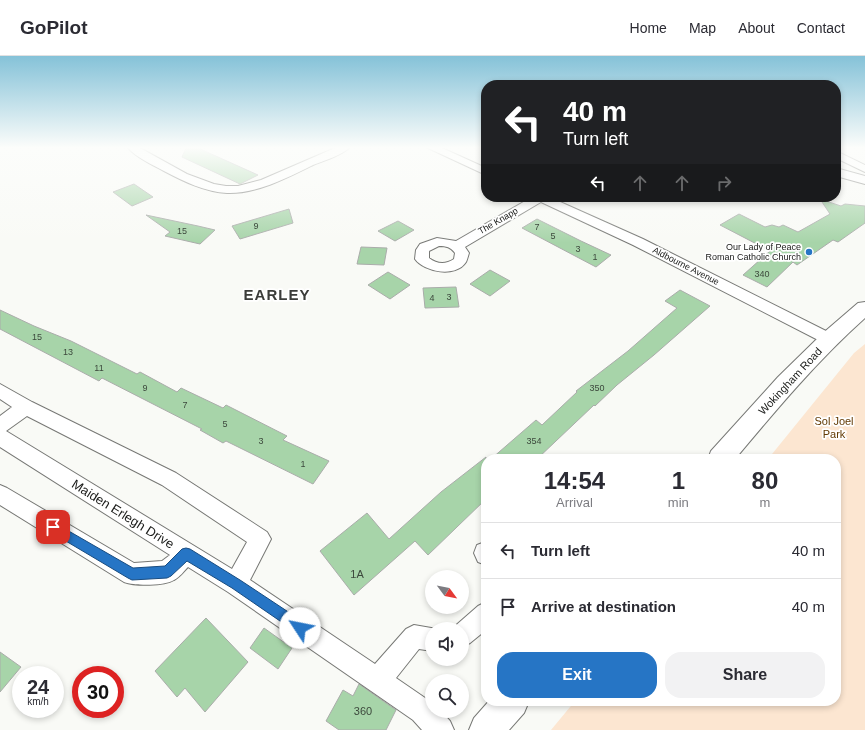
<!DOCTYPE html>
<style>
body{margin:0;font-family:Arial,sans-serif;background:#f2f2f3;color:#2b2b33;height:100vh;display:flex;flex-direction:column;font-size:15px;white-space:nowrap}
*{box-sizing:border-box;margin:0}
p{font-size:13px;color:#7c7c81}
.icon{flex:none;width:22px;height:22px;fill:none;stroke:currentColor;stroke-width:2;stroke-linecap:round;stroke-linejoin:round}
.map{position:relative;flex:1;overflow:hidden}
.sheet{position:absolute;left:481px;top:398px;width:360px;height:252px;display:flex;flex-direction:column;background:#fff;border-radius:16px;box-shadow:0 2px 6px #0003}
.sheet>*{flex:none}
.banner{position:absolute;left:481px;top:24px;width:360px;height:122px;border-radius:16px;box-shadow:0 2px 6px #0003;background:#202124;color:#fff;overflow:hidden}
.needle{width:26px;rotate:122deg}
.buttons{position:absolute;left:425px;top:514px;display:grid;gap:8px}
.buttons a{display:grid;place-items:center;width:44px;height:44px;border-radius:50%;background:#fff;box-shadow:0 2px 6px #0003;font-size:20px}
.speed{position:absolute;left:12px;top:610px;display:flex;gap:8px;font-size:20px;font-weight:700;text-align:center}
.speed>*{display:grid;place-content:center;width:52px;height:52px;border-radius:50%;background:#fff;box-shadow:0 2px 6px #0003;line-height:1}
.speed small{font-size:10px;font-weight:400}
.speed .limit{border:6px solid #d22;background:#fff;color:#111}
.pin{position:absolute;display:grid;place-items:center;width:34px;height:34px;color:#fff;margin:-17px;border-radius:8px;box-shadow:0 2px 6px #0006}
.me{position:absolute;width:44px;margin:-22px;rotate:304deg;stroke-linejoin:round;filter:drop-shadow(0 0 3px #0008)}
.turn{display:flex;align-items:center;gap:14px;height:84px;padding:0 16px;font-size:18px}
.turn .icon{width:52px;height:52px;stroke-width:2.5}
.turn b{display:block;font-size:28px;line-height:34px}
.lanes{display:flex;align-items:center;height:38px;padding:0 16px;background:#0003;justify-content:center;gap:20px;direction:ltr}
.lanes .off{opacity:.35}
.eta{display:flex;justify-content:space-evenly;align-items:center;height:68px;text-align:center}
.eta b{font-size:24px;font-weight:600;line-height:28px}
.cta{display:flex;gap:8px;margin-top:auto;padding:8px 16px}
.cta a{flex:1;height:46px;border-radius:16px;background:#2675c5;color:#fff;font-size:16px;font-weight:600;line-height:46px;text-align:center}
.cta a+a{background:#f2f2f3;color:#2b2b33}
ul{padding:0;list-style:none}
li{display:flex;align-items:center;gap:12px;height:56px;padding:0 16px;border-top:1px solid #e1e1e2}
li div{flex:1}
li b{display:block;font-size:15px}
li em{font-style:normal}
header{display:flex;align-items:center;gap:24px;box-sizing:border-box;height:56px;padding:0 20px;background:#fff;border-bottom:1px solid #e1e1e2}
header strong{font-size:19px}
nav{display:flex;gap:22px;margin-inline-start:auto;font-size:14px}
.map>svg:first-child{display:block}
.green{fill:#fce6d1}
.building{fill:#a7d4a9;stroke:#aaacaa}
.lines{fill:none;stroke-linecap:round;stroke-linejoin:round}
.street-casing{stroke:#777875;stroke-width:2}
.secondary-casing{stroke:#777875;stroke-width:2}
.primary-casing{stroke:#777875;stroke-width:2}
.street{fill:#fff;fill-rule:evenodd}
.secondary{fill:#fff;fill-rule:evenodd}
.primary{fill:#fff;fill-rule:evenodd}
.route{fill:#2675c5;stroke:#194c80}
.poi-dot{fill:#2675c5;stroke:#fff;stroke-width:1.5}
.labels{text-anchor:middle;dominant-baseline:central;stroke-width:3.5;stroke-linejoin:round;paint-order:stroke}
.far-street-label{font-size:9px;fill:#191a18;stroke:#fff}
.number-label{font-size:9px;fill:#3c483c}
.far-poi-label{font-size:9px;fill:#191a18;stroke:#fff;text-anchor:end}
.street-label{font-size:11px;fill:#191a18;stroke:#fff}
.park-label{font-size:11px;fill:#623a03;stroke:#fff}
.near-number-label{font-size:11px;fill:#3c483c}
.near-street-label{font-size:13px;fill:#191a18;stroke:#fff}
.district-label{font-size:15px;font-weight:bold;letter-spacing:1px;fill:#3b3c39;stroke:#fff}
</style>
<header>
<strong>GoPilot</strong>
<nav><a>Home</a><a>Map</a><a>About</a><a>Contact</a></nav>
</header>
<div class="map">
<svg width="865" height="674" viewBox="0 0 865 674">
<rect width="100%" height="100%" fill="#f9faf6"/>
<path class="green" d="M865,288V674H551L575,645H836V403H768L854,297Z"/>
<path class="building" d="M186,92H198L258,119L240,128L182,101Z
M134,128L153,141L132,150L113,136Z
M820,143L841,150L845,148L865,150V167L838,186L833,184L797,209L793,206L767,231L743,219L770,195L720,169L739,158L765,171L772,169L779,171L783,169L798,176L830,158Z
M289,153L293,167L240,183L232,170Z
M146,159L198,170L215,174L200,188L165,180L170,176Z
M537,163L581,185L611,199L596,211L522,172Z
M398,165L414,174L395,185L378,175Z
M361,191L387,192L384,209L357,208Z
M490,214L510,225L490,240L470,228Z
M388,216L410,229L390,243L368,229Z
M456,231L459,251L425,252L423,232Z
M680,234L710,250L654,299L617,329L595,350L594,349L537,403H491L536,364L542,369L577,336L576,335L628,295L677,252L665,245Z
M0,254L34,270L71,285L137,318L140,316L177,336L181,332L223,352L226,349L287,380L283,384L329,405L313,428L226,385L223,387L200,374L202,373L102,322L99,325L0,273Z
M486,401V443L428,499L415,485L354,539L320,495L367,457L389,483L441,436Z
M206,562L248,606L205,656L185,632L177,641L155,615Z
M264,572L292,592L278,613L250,592Z
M0,596L21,611L0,636Z
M359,628L396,654L386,674H339L326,665L343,634L353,640Z"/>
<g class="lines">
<defs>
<path id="street" d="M128,92H140L187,118L214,128L226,130H238L261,124L335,92H349C342,99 323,105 313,109C287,122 256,138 227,137C205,136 183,125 164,115C153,109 137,102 128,92Z
M428,92H442L486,112V119Z
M836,95L865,109V116L836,102Z
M532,141H549L643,183L834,279L837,283L834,287L829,289L824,287L633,189L541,146L465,191L469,197C468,200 467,204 466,206C456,222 424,216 415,203L416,194L420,188L437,182L456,185ZM439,190C446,190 451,191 455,197L454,203C445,209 437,208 429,202V195Z
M0,328L32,346L176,417L267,476L271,483L250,524L375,608L406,573L414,569L437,573H432V595L419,593L396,622L431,646L432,655H441L450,665L454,674H422L413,664L228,536L188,511C184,515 180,521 174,524C164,530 135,530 124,526L0,449V429L7,432L134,507L162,505L170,499L0,391V360L12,351L0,343ZM27,360L162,429L247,486L232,513L6,375Z
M485,486L486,487V509L478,506L474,497L477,489Z
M486,546V574L470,587L462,591V573H453L454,571L478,550Z"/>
<path id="secondary" d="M836,112L865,120V128L836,120Z"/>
<path id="primary" d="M865,246V262C817,305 776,354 735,403H708L711,395L778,321L822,278L858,247Z
M489,645H529L524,657L509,674H469L474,662Z"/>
</defs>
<use href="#street" class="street-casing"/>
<use href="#secondary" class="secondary-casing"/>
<use href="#primary" class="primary-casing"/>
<use href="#street" class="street"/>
<use href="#secondary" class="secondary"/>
<use href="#primary" class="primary"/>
</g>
<linearGradient id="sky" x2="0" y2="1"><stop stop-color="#85c2d8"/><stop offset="0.49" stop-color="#fcfdfb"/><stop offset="1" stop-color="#fcfdfb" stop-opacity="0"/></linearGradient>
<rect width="865" height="187" fill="url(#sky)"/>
<path class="route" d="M53,466L133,512L165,510L182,493L186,492L190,493L240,524L305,567L307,572L305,576L300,578L296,576L232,532L187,505L171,520L167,522L132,524L128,522L49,475L47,471L49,467Z"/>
<circle class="poi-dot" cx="809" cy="196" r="4"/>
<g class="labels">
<g class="far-street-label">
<text transform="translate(498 165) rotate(-30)">The Knapp</text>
<text transform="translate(686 210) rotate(27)">Aldbourne Avenue</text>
</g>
<g class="number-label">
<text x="256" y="170">9</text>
<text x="537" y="171">7</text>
<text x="182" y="175">15</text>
<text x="553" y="180">5</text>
<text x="578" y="193">3</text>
<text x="595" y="201">1</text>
<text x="762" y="218">340</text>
<text x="449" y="241">3</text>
<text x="432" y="242">4</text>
<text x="37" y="281">15</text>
<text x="68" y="296">13</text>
<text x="99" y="312">11</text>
<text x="145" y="332">9</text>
<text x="597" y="332">350</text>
<text x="185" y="349">7</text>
<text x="225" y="368">5</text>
<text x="261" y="385">3</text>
<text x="534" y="385">354</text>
<text x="303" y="408">1</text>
</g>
<g class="far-poi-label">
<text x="801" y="191">Our Lady of Peace<tspan x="801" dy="10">Roman Catholic Church</tspan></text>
</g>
<g class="street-label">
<text transform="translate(790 325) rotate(-47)">Wokingham Road</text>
</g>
<g class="park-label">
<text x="834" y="365">Sol Joel<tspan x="834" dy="13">Park</tspan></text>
</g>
<g class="near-number-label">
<text x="357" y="518">1A</text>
<text x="363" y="655">360</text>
</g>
<g class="near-street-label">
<text transform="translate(123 458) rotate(32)">Maiden Erlegh Drive</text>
</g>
<g class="district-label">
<text x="277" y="238">EARLEY</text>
</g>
</g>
</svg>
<div class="buttons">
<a><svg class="needle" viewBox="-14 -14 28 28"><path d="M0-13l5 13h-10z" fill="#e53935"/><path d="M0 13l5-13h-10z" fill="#7c7c81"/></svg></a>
<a><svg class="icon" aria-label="sound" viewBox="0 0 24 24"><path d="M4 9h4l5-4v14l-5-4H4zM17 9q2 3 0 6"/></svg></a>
<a><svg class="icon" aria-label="search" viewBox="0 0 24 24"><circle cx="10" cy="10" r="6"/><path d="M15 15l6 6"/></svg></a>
</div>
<div class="speed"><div>24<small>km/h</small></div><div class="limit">30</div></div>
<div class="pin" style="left:53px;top:471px;background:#d93025"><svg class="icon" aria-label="arrive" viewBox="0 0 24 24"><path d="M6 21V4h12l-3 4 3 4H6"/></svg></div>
<svg class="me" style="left:300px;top:572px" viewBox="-20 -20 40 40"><circle r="19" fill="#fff"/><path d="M0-13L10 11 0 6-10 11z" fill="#2675c5"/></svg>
<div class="banner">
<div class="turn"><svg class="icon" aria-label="left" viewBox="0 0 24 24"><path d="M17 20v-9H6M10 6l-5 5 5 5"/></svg><div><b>40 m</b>Turn left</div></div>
<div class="lanes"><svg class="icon" aria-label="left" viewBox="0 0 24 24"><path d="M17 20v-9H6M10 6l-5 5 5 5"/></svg><svg class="icon off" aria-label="ahead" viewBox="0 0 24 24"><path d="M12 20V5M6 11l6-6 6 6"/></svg><svg class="icon off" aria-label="ahead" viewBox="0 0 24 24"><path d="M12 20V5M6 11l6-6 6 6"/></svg><svg class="icon off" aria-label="right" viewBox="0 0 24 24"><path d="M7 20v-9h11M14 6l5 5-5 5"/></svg></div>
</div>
<section class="sheet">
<div class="eta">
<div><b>14:54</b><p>Arrival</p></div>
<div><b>1</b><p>min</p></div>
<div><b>80</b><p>m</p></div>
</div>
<ul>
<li><svg class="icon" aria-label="left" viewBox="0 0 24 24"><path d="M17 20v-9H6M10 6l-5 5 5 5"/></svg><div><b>Turn left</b></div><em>40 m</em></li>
<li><svg class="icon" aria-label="arrive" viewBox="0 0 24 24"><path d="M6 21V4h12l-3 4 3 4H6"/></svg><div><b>Arrive at destination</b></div><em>40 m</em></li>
</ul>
<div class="cta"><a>Exit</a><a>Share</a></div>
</section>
</div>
